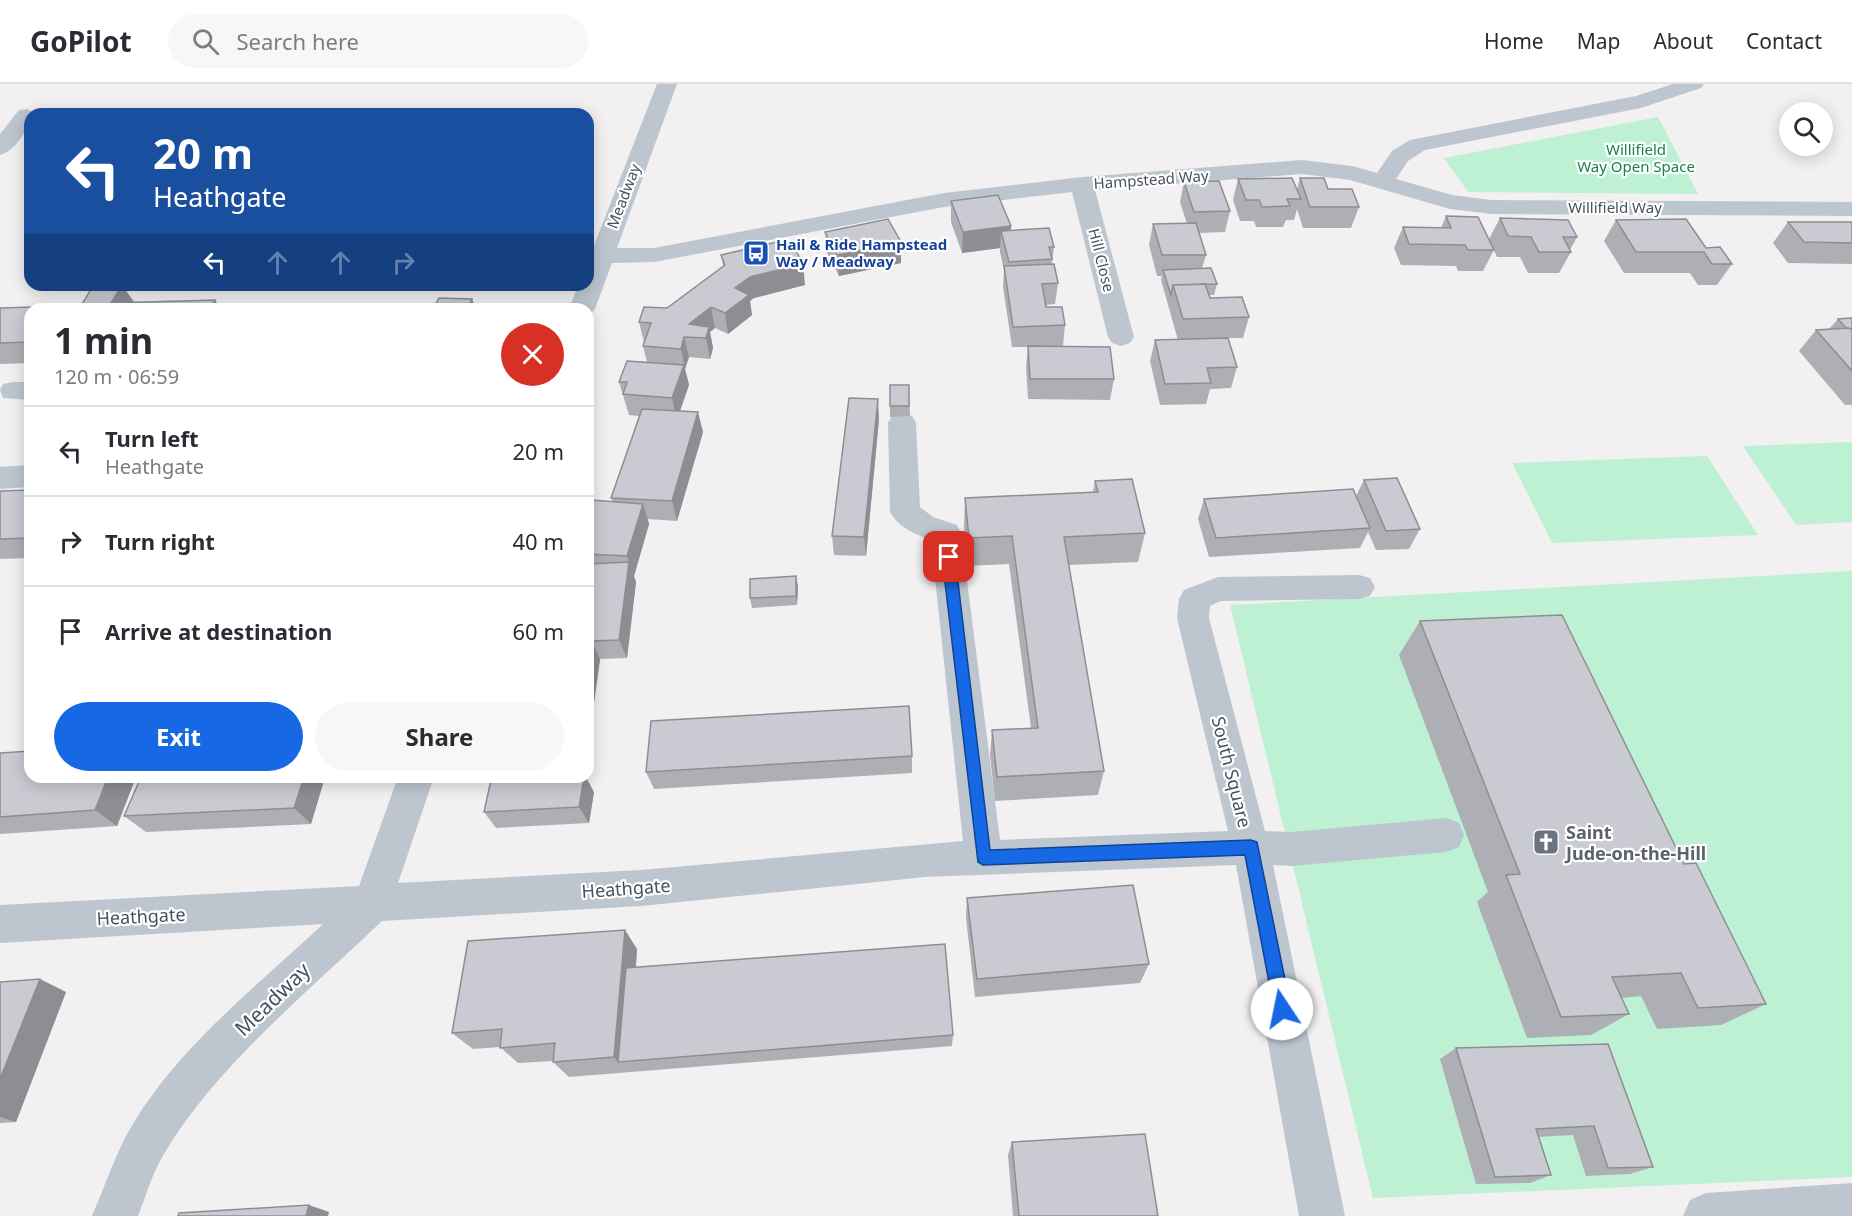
<!DOCTYPE html>
<meta charset="utf-8">
<style>
body{margin:0;font-family:"Noto Sans",sans-serif;background:#f7f7f7;color:#2b2b33;height:100vh;display:flex;flex-direction:column;font-size:22px;white-space:nowrap}
*{box-sizing:border-box;margin:0}
p{font-size:20px;color:#7c7c81}
.icon{flex:none;width:33px;height:33px;fill:none;stroke:currentColor;stroke-width:2;stroke-linecap:round;stroke-linejoin:round}
.map{position:relative;flex:1;overflow:hidden}
.sheet{position:absolute;left:24px;top:219px;width:570px;height:480px;display:flex;flex-direction:column;background:#fff;border-radius:18px;box-shadow:0 3px 15px #0003}
.sheet>*{flex:none}
.top-card{position:absolute;left:24px;top:24px;width:570px;height:183px;border-radius:18px;box-shadow:0 3px 15px #0003;background:#1a4fa0;color:#fff;overflow:hidden}
.buttons{position:absolute;left:1779px;top:18px;display:grid;gap:12px}
.buttons a{display:grid;place-items:center;width:54px;height:54px;border-radius:50%;background:#fff;box-shadow:0 3px 15px #0003;font-size:30px}
.pin{position:absolute;display:grid;place-items:center;width:51px;height:51px;color:#fff;margin:-26px;border-radius:12px;box-shadow:0 3px 9px #0006}
.me{position:absolute;width:66px;margin:-33px;rotate:349deg;stroke-linejoin:round;filter:drop-shadow(0 0 4px #0008)}
.turn{display:flex;align-items:center;gap:21px;height:126px;padding:0 30px;font-size:27px}
.turn .icon{width:78px;height:78px;stroke-width:2.5}
.turn b{display:block;font-size:42px;line-height:51px}
.lanes{display:flex;align-items:center;height:57px;padding:0 30px;background:#0003;justify-content:center;gap:30px;direction:ltr}
.lanes .off{opacity:.35}
.round{display:grid;place-items:center;flex:none;width:63px;height:63px;border-radius:32px;background:#f7f7f7}
.head{display:flex;align-items:center;justify-content:space-between;height:102px;padding:0 30px}
h1{font-size:36px;font-weight:700;line-height:45px}
.button{display:flex;gap:12px;margin-top:auto;padding:12px 30px}
.button a{flex:1;height:69px;border-radius:36px;background:#1768e5;color:#fff;font-size:24px;font-weight:700;line-height:69px;text-align:center}
.button a+a{background:#f7f7f7;color:#2b2b33}
ul{padding:0;list-style:none}
li{display:flex;align-items:center;gap:18px;height:90px;padding:0 30px;border-top:2px solid #e1e1e2}
li div{flex:1}
li b{display:block;font-size:22px}
li em{font-style:normal}
header{display:flex;align-items:center;gap:36px;box-sizing:border-box;height:84px;padding:0 30px;background:#fff;border-bottom:2px solid #e1e1e2}
header strong{font-size:28px}
nav{display:flex;gap:33px;margin-inline-start:auto;font-size:21px}
.search{width:420px;height:54px;background:#f7f7f7;display:flex;align-items:center;gap:15px;box-sizing:border-box;padding:0 21px;border-radius:33px;color:#7c7c81;font-size:22px}
.map>svg:first-child{display:block}
.green{fill:#bef0d3}
.lines{fill:none;stroke-linecap:round;stroke-linejoin:round}
.minor{fill:#bdc6cf;fill-rule:evenodd}
.wall{fill:#aeafb5}
.shaded-wall{fill:#8d8e93}
.building{fill:#cacbd2;stroke:#8d8e93;stroke-width:1.5}
.route{fill:#1768e5;stroke:#0f4495;stroke-width:1.5}
.labels{text-anchor:middle;dominant-baseline:central;stroke-width:4.5;stroke-linejoin:round;paint-order:stroke}
.far-park-label{font-size:15px;fill:#168150;stroke:#fff}
.far-street-label{font-size:15px;fill:#47525e;stroke:#fff}
.far-transit-label{font-size:15px;font-weight:bold;fill:#164399;stroke:#fff;text-anchor:start}
.street-label{font-size:18px;fill:#47525e;stroke:#fff}
.worship-label{font-size:18px;font-weight:bold;fill:#5b616d;stroke:#fff;text-anchor:start}
.near-street-label{font-size:21px;fill:#47525e;stroke:#fff}
</style>
<header>
<strong>GoPilot</strong>
<div class="search"><svg class="icon" aria-label="search" viewBox="0 0 24 24"><circle cx="10" cy="10" r="6"/><path d="M15 15l6 6"/></svg>Search here</div>
<nav><a>Home</a><a>Map</a><a>About</a><a>Contact</a></nav>
</header>
<div class="map">
<svg width="1852" height="1132" viewBox="0 0 1852 1132">
<rect width="100%" height="100%" fill="#f2f0f0"/>
<path class="green" d="M1658,33L1698,110L1468,108L1444,74Z
M1852,358V438L1796,441L1743,362Z
M1707,372L1758,451L1552,459L1512,379Z
M1852,487V1093L1373,1114L1230,521Z"/>
<g class="lines">
<path class="minor" d="M657,0H677L617,164H654L944,109L1082,93L1302,76L1352,82L1377,89L1392,67L1410,56L1636,12L1673,0H1704L1701,4L1641,24L1425,66L1408,77L1396,95L1452,111L1491,116L1852,118V132L1491,130L1450,125L1350,96L1302,90L1095,106L1134,253L1130,259L1121,262L1112,259L1108,253L1072,108L944,123L654,178L612,179L595,225L588,232V225H569L578,201H588V164H593Z
M27,25L37,30H30C30,45 15,67 0,71V50L19,26Z
M13,298H30V316L3,314L0,306L3,300Z
M902,329L912,332L916,339L920,423L933,433L957,441L961,449L1000,756L1228,747L1177,534L1179,515L1184,506L1218,493L1359,491L1370,494L1375,503L1370,512L1359,515L1221,517L1210,522L1209,534L1265,747L1291,748L1446,734L1459,739L1464,751L1459,763L1446,768L1291,782L1273,781L1345,1132H1299L1236,781L925,793L641,822L382,837C308,908 202,994 156,1085C149,1100 144,1117 138,1132H92C103,1107 112,1080 124,1056C170,969 253,906 323,840L0,859V821L359,802L398,693H434L398,799L641,786L963,757L931,456C915,450 899,444 890,428L888,339L892,332Z
M30,381V403L0,405V383Z
M1852,1099V1132H1683L1690,1116L1706,1109Z"/>
</g>
<path class="wall" d="M1300,94L1328,105L1359,123L1351,144H1303L1297,125L1294,136H1286L1283,143H1256L1254,137H1240L1233,116L1238,95L1297,105Z
M1184,98L1230,127L1225,148L1199,149L1206,171L1202,184L1217,200L1214,211H1208L1210,214L1249,233L1243,254H1220L1237,283L1231,304L1210,305L1206,320L1160,321L1150,277L1155,256H1178L1161,196L1162,192H1157L1149,161L1153,140H1187L1180,118Z
M951,117L1011,142V147L1054,163L1052,180L1058,199L1055,220L1046,221V223L1065,241L1063,262L1114,295L1110,316L1028,315L1026,282L1028,263H1012L1003,203L1004,186L1000,168V164L962,169L951,138Z
M1446,132L1494,166L1483,187H1458L1456,182L1401,181L1394,164L1403,143L1441,144Z
M1500,134L1577,153L1570,166L1571,168L1559,189H1528L1520,173H1497L1489,155Z
M1616,136L1706,164L1732,180L1717,201H1698L1690,189H1624L1604,157Z
M1788,138H1852V180L1788,179L1773,159Z
M825,148L901,158V179L839,192L827,169Z
M759,162L805,201L754,214L750,217L752,231L728,250L715,244L710,248L713,264L710,275L689,273L685,285L689,301L680,327L703,348L677,437L648,435L649,440L634,492L636,498L627,574L600,575L588,663V426L613,418L611,414L639,332L629,331L619,298L647,278L643,262L644,258L639,238L667,224L723,182L721,171H749L760,169Z
M67,222L69,225H30V279L0,280V224Z
M1852,234V321H1845L1799,267L1816,246L1829,245L1838,235Z
M890,301H909L910,332L890,333Z
M879,335L866,472L834,471L832,452Z
M1364,396L1420,445L1409,465L1376,466L1368,448L1360,464L1209,473L1198,435L1204,415L1356,412Z
M1095,397L1145,449L1138,478L1068,481L1104,687L1098,711L995,717L990,671L992,646L1031,644L1009,480L968,482L964,443L965,414L1093,408Z
M30,406V474L0,475V407Z
M798,502L797,521L752,524L750,514Z
M1420,537L1684,780L1766,920L1721,941L1657,945L1641,912L1621,914L1629,930L1591,951L1527,954L1477,818L1488,808L1399,571Z
M0,669L30,693H136L117,742L0,750Z
M912,672V689L654,705L646,688Z
M141,693H325L311,740L146,748L124,732Z
M502,695L594,708L589,739L496,744L484,728Z
M967,814L1149,880L1140,899L975,913L966,834Z
M637,865L636,883L953,951L952,962L569,993L553,978V977L518,979L500,963L473,965L452,949Z
M0,898L66,908L16,1038L0,1039Z
M1608,960L1653,1083L1630,1090L1586,1092L1573,1051L1538,1053L1551,1091L1530,1099L1476,1100L1440,975L1456,964Z
M1012,1058L1158,1132H1013L1008,1071Z"/>
<path class="shaded-wall" d="M1011,142L1010,163L1001,147L1000,164L962,169L963,148Z
M901,158V179L839,192L837,171Z
M803,180L805,201L754,214L750,217L752,231L728,250L725,229L735,204L750,193Z
M122,201L137,222L111,219Z
M472,215L476,225H467Z
M215,216L221,225H210Z
M711,223L715,244L710,248L713,264L710,275L706,254L689,240Z
M684,253L689,273L685,285L681,265Z
M684,281L689,301L677,335L672,314Z
M878,315L879,335L866,472L864,453Z
M698,328L703,348L677,437L672,417Z
M643,420L649,440L634,492L627,472Z
M629,478L636,498L627,574L619,556Z
M796,492L798,502L797,521L796,512Z
M592,557L600,575L588,663V586Z
M108,693H136L117,742L95,726Z
M304,693H325L311,740L294,724Z
M584,693H586L594,708L589,739L579,723Z
M625,846L637,865L628,977L618,978L614,973Z
M40,895L66,908L16,1038L0,1033V995Z
M309,1121L329,1128L328,1132H306Z"/>
<path class="building" d="M1292,94L1301,115H1287L1290,122L1262,123L1259,116H1246L1238,95Z
M1300,94H1324L1328,105H1352L1359,123H1310Z
M1219,97L1230,127L1194,128L1184,98Z
M998,111L1011,142L963,148L951,117Z
M1446,132L1478,133L1494,166H1468L1465,161L1409,160L1403,143L1451,144Z
M1500,134L1568,136L1577,153H1563L1571,168H1539L1531,153L1508,152Z
M888,135L901,158L837,171L825,148Z
M1686,135L1706,164L1720,163L1732,180H1712L1704,168H1636L1616,136Z
M1788,138H1852V159L1804,158Z
M1196,139L1206,171H1162L1153,140Z
M1049,144L1054,163H1049L1052,175L1009,178L1001,147Z
M781,157L784,163L793,161L803,180L750,193L735,204L749,211L725,229L711,223L689,240L709,243L706,254L684,253L681,265L643,262L651,239L639,238L644,223L667,224L725,181L721,171L747,165L749,171L763,168L759,162Z
M1054,180L1058,199L1042,200L1046,223H1062L1065,241L1013,243L1004,182Z
M1211,184L1217,200L1173,201L1171,211L1163,186Z
M1205,200L1210,214L1242,213L1249,233L1183,235L1173,201Z
M122,201L111,219L215,216L210,225H79L93,202Z
M439,214L472,215L467,225H433Z
M67,222L65,225H30V258L0,259V224Z
M1852,234V246L1849,244H1846L1838,235Z
M1849,244L1852,246V287L1816,246Z
M1228,254L1237,283L1207,284L1211,299L1165,300L1155,256Z
M1028,262L1110,263L1114,295H1030Z
M627,277L684,281L672,314L623,310L627,298H619Z
M890,301H909V322H890Z
M849,314L878,315L864,453L832,452Z
M642,325L698,328L672,417L611,414Z
M1397,394L1420,445L1386,447L1364,396Z
M1132,395L1145,449L1064,453L1104,687L997,693L992,646L1038,644L1012,452L969,454L965,414L1098,408L1095,397Z
M1353,405L1370,444L1216,454L1204,415Z
M30,406V454L0,455V407Z
M591,416L643,420L627,472L588,470V426Z
M629,478L619,556L592,557L588,586V480Z
M796,492V512L750,514V495Z
M1562,531L1684,780L1696,779L1766,920L1698,924L1681,889L1612,893L1629,930L1561,933L1506,791L1520,790L1420,537Z
M909,622L912,672L646,688L651,637Z
M30,667V693H108L95,726L0,733V669Z
M141,693H304L294,724L124,732Z
M503,693H584L579,723L484,728L491,696L502,695Z
M1133,801L1149,880L977,895L967,814Z
M625,846L614,973L553,978L555,959L500,964L502,945L452,949L468,857Z
M945,860L953,951L618,978L626,884Z
M40,895L0,995V898Z
M1608,960L1653,1083L1608,1084L1594,1042L1536,1045L1551,1091L1495,1093L1456,964Z
M1145,1050L1158,1132H1019L1012,1058Z
M309,1121L306,1132H178L179,1129Z"/>
<path class="route" d="M949,468L955,473L990,766L1251,756L1257,758L1291,925L1288,931L1282,933L1276,931L1274,925L1245,771L983,781L978,778L942,473Z"/>
<defs>
<symbol id="bus-square" viewBox="-11 -11 22 22"><rect x="-9" y="-9" width="18" height="18" rx="4" fill="#1a4fb4" stroke="#fff"/><path d="M-5-6H5V4H4V6H2V4H-2V6H-4V4H-5ZM-3.5-4V0h7V-4ZM-3.5 1.2v1.5H-2V1.2ZM2 1.2v1.5H3.5V1.2Z" fill="#fff"/></symbol>
<symbol id="church-square" viewBox="-11 -11 22 22"><rect x="-9" y="-9" width="18" height="18" rx="4" fill="#6b7280" stroke="#fff"/><path d="M-1.2-6h2.4v3.5h3.3v2.4h-3.3V6h-2.4V-.1h-3.3v-2.4h3.3Z" fill="#fff"/></symbol>
</defs>
<g fill-rule="evenodd">
<use href="#bus-square" x="741" y="154" width="30" height="30"/>
<use href="#church-square" x="1531" y="743" width="30" height="30"/>
</g>
<g class="labels">
<g class="far-park-label">
<text x="1636" y="65">Willifield<tspan x="1636" dy="17">Way Open Space</tspan></text>
</g>
<g class="far-street-label">
<text transform="translate(1151 95) rotate(-4)">Hampstead Way</text>
<text transform="translate(623 112) rotate(-69)">Meadway</text>
<text x="1615" y="123">Willifield Way</text>
<text transform="translate(1102 176) rotate(76)">Hill Close</text>
</g>
<g class="far-transit-label">
<text x="776" y="160">Hail &amp; Ride Hampstead<tspan x="776" dy="17">Way / Meadway</tspan></text>
</g>
<g class="street-label">
<text transform="translate(1232 688) rotate(76)">South Square</text>
<text transform="translate(626 804) rotate(-4)">Heathgate</text>
<text transform="translate(141 832) rotate(-3)">Heathgate</text>
</g>
<g class="worship-label">
<text x="1566" y="748">Saint<tspan x="1566" dy="21">Jude-on-the-Hill</tspan></text>
</g>
<g class="near-street-label">
<text transform="translate(272 915) rotate(-44)">Meadway</text>
</g>
</g>
</svg>
<div class="buttons">
<a><svg class="icon" aria-label="search" viewBox="0 0 24 24"><circle cx="10" cy="10" r="6"/><path d="M15 15l6 6"/></svg></a>
</div>
<div class="pin" style="left:949px;top:473px;background:#d93025"><svg class="icon" aria-label="arrive" viewBox="0 0 24 24"><path d="M6 21V4h12l-3 4 3 4H6"/></svg></div>
<svg class="me" style="left:1282px;top:925px" viewBox="-20 -20 40 40"><circle r="19" fill="#fff"/><path d="M0-13L10 11 0 6-10 11z" fill="#1768e5"/></svg>
<div class="top-card">
<div class="turn"><svg class="icon" aria-label="left" viewBox="0 0 24 24"><path d="M17 20v-9H6M10 6l-5 5 5 5"/></svg><div><b>20 m</b>Heathgate</div></div>
<div class="lanes"><svg class="icon" aria-label="left" viewBox="0 0 24 24"><path d="M17 20v-9H6M10 6l-5 5 5 5"/></svg><svg class="icon off" aria-label="ahead" viewBox="0 0 24 24"><path d="M12 20V5M6 11l6-6 6 6"/></svg><svg class="icon off" aria-label="ahead" viewBox="0 0 24 24"><path d="M12 20V5M6 11l6-6 6 6"/></svg><svg class="icon off" aria-label="right" viewBox="0 0 24 24"><path d="M7 20v-9h11M14 6l5 5-5 5"/></svg></div>
</div>
<section class="sheet">
<div class="head"><div><h1>1 min</h1><p>120 m · 06:59</p></div><a class="round" style="background:#d93025;color:#fff"><svg class="icon" aria-label="close" viewBox="0 0 24 24"><path d="M6 6l12 12M18 6L6 18"/></svg></a></div>
<ul>
<li><svg class="icon" aria-label="left" viewBox="0 0 24 24"><path d="M17 20v-9H6M10 6l-5 5 5 5"/></svg><div><b>Turn left</b><p>Heathgate</p></div><em>20 m</em></li>
<li><svg class="icon" aria-label="right" viewBox="0 0 24 24"><path d="M7 20v-9h11M14 6l5 5-5 5"/></svg><div><b>Turn right</b></div><em>40 m</em></li>
<li><svg class="icon" aria-label="arrive" viewBox="0 0 24 24"><path d="M6 21V4h12l-3 4 3 4H6"/></svg><div><b>Arrive at destination</b></div><em>60 m</em></li>
</ul>
<div class="button"><a>Exit</a><a>Share</a></div>
</section>
</div>
